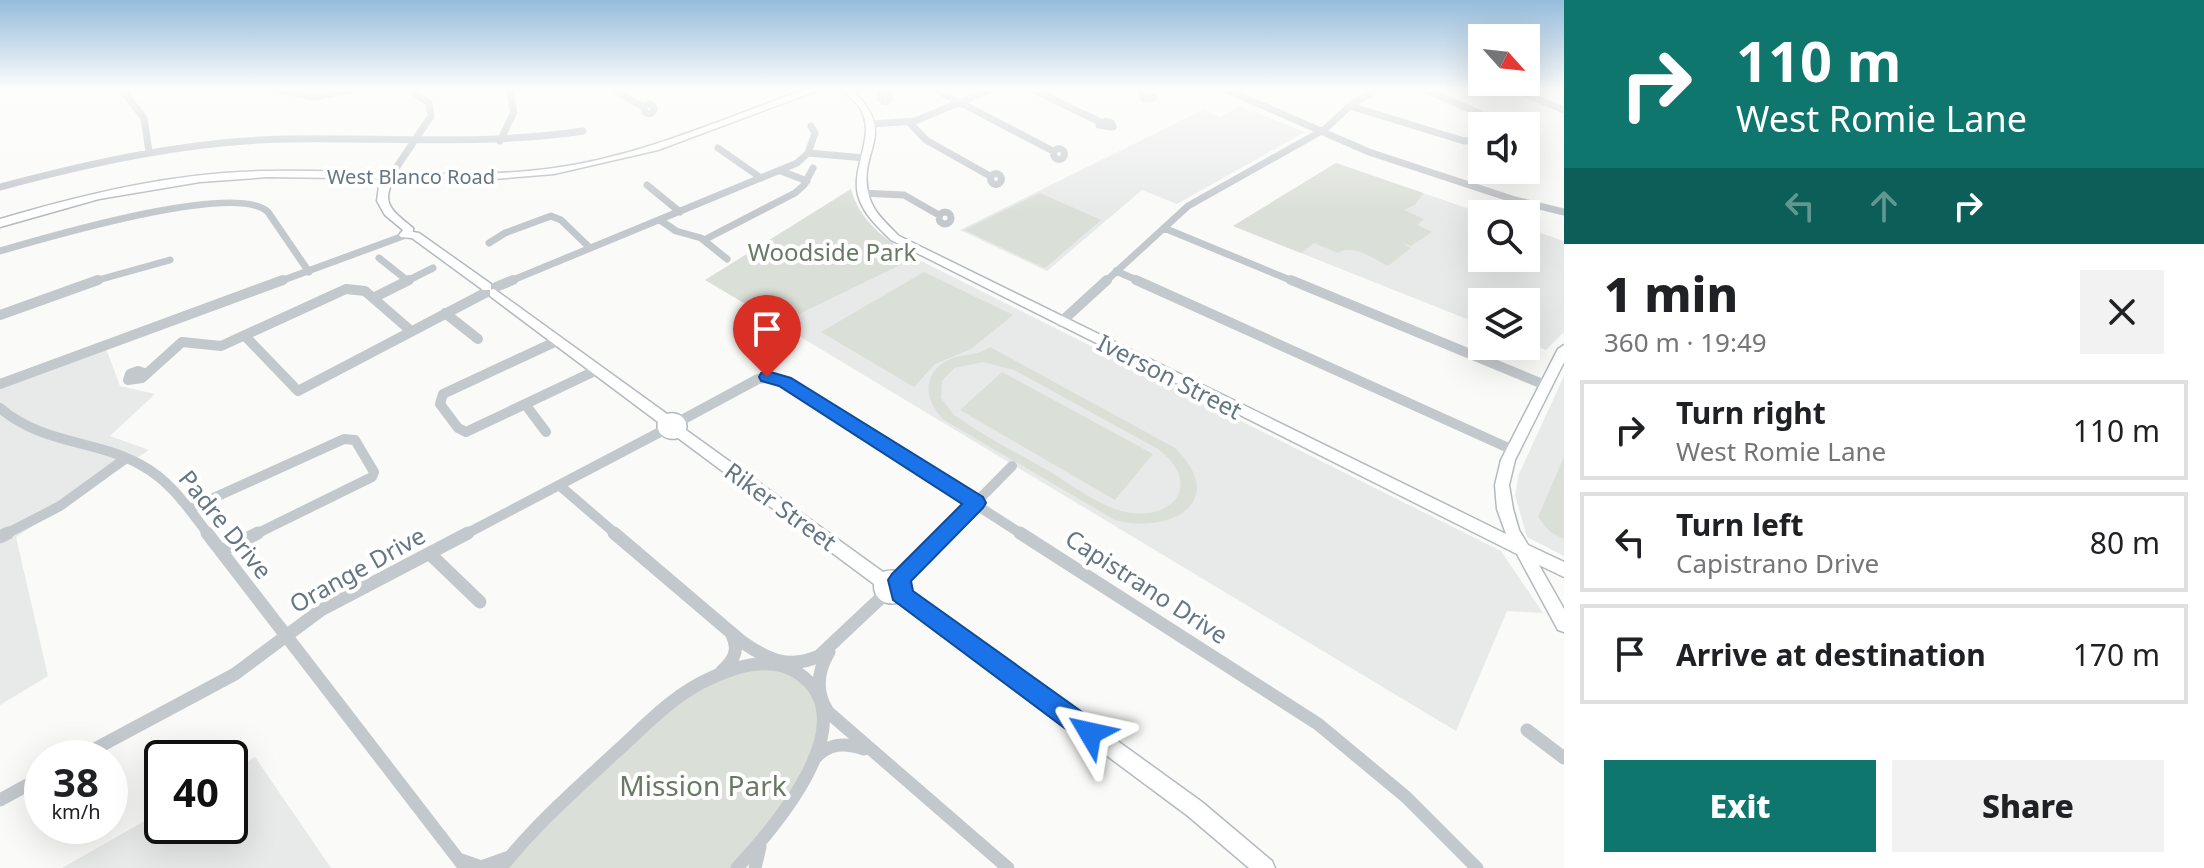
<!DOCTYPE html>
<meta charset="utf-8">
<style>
body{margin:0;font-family:"Noto Sans",sans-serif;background:#f2f2f2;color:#202124;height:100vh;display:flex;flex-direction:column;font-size:30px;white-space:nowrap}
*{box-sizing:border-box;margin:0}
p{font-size:26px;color:#757577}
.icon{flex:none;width:44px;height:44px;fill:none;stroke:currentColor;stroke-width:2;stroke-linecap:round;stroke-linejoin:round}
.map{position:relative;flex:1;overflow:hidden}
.side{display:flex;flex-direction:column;background:#fff;width:640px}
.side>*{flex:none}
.guide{background:#0f766e;color:#fff;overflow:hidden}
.needle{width:52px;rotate:117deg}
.tools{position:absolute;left:1468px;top:24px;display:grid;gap:16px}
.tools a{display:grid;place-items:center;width:72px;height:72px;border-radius:0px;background:#fff;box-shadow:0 8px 32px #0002;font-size:40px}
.speed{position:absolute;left:24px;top:740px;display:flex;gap:16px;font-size:40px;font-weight:700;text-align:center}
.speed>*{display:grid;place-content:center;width:104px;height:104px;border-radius:50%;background:#fff;box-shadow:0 8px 32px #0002;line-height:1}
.speed small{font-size:20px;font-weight:400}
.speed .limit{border:4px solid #111;border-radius:12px;background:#fff;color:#111}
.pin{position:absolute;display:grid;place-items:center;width:68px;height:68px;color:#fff;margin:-82px -34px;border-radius:50% 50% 50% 0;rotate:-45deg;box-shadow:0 0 8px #0007}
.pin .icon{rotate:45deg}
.me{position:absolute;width:88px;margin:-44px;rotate:306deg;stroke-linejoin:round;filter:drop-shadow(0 0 6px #0008)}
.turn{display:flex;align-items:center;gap:28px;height:168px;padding:0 40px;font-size:36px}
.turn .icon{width:104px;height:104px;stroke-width:2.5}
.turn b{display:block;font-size:56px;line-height:68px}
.lanes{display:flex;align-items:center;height:76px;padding:0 40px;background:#0003;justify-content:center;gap:40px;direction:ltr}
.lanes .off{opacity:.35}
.round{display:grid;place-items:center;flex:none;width:84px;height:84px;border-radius:0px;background:#f2f2f2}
.head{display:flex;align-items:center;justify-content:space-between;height:136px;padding:0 40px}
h1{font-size:48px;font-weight:800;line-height:60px}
.action{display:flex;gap:16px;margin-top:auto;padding:16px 40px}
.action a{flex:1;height:92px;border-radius:0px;background:#0f766e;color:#fff;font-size:32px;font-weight:800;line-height:92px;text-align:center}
.action a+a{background:#f2f2f2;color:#202124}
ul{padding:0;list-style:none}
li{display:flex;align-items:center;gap:24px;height:100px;margin:0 16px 12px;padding:0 24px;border:4px solid #e0e0e0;border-radius:0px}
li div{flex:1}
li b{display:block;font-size:30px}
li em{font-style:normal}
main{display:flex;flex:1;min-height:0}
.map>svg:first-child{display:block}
.built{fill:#e8e9e9}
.green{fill:#dadfd7;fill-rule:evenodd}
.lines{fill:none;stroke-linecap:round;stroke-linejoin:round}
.secondary-casing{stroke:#b3babf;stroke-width:3}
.primary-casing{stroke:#b5babe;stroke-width:3}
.street-far2{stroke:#c3c8cc;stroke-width:7}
.street-far1{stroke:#c3c8cc;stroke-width:10}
.street{stroke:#c3c8cc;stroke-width:13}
.secondary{fill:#fff;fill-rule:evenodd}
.primary{fill:#fff;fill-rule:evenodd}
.route{fill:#1a73e8;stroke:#114b97;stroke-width:2}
.labels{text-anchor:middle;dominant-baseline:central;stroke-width:8;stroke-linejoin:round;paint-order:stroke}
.far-street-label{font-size:20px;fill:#657683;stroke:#fff}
.park-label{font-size:24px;fill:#687a64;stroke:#fff}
.street-label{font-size:24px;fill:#657683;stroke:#fff}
.near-park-label{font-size:28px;fill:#687a64;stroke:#fff}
</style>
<main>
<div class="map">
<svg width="1564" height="868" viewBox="0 0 1564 868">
<rect width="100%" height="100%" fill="#fafaf8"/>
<path class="built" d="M1240,106L1305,132L1177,204L1142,190L1047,271L960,230L1203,110L1220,117Z
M1336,163L1484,214L1482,258H1526V228L1564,241V332L1546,350L1526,342V302H1482V325L1233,226Z
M915,258L1501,551L1543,613L1507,611L1456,731L779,324Z
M105,346L120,386L155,394L110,436L149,450L16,537L48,676L0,705V384Z
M1564,376V556L1527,537L1515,495L1519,474Z
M255,757L331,868H62L162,811V826H230V772Z"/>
<path class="green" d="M1336,163L1423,193L1416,204L1404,210L1424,219L1417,225L1432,232L1411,246L1402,243L1411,248L1388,266C1374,259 1353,243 1338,253L1314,243L1301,253L1233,226Z
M851,189C860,223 887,240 915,258L779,324L705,280Z
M1040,193L1101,220L1045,268L964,230Z
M924,272L1013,315L971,349L935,364L914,387L821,332Z
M990,347L1175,448C1230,502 1170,535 1115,520L944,420C923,400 921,370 953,358C966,353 979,356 990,347ZM983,362L1014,370L1158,449C1207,486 1168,526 1118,510C1096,503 1074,487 1054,474C1021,455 985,437 954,415L941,398L942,381L954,368Z
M1002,372L1153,454L1115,500L960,410Z
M1564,457V539L1550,532L1538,517Z
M744,667L790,668L822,708L807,777L737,868H501L666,706Z"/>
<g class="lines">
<defs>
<path id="secondary" d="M843,90H852C900,136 856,150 869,196C873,212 887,224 899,236L1506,534L1497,509L1495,485L1501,460L1558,349L1564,345V362L1515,460L1509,485L1513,509L1519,530L1528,545L1564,562V577L1539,565L1564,609V632L1558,630L1517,554L891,240C878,227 863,214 858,195C851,166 877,135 860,108C856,102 848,96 843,90Z
M390,174L395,177C379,204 393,211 413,228V232L419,233L491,284V290H483L412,238L401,237L399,235L403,230L385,215L377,201L379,186L386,175Z
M494,289L667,414C677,411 689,418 686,430L883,572C898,567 911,575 910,591L1202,802L1272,861L1275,868H1249L1188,816L900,602C886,607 873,599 874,584L678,438C667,441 655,434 658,422L490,296V290Z"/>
<path id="primary" d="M804,90H819L658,150L554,174L482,180L268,177L200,182L99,199L0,227V219C88,193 177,172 268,171C363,169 460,181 554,168C641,156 722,119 804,90Z"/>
</defs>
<use href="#secondary" class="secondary-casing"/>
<use href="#primary" class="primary-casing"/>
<path class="street-far2" d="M122,90L144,118L149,152
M279,90L314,97L349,90
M614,90L643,107
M936,90L1053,151
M1034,90L1100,122
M1227,90L1369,152L1515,200L1564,212
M1426,90L1508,126
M1516,90L1564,110
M880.5 97a4.5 4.5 0 1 1 9 0a4.5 4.5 0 1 1-9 0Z
M1142,94L1154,98L1144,99Z
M644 109a5 5 0 1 1 10 0a5 5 0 1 1-10 0Z
M1350,106L1464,141L1482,139
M1106,121L1112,123L1113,127L1099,125Z
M909,122L926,140L990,176
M871,124L915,121L989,90
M500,141L514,112L509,90
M718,148L761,178
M1053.5 154a5.5 5.5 0 1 1 11 0a5.5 5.5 0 1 1-11 0Z
M808,153L865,158
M781,171L807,181
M990.5 179a5.5 5.5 0 1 1 11 0a5.5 5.5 0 1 1-11 0Z
M390,177L431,116L429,103L410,90
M647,185L680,212
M0,187C94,162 189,141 286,139C386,137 484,146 583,131
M861,193L904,195L939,215
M939 218a6 6 0 1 1 12 0a6 6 0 1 1-12 0Z
M660,220L676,231L701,238L727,259
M1164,228L1295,282
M704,240L795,193L804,185L813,168
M489,243L505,233L551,216L561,220L590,248
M0,251C45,238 236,181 268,212L309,272
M379,258L408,281
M1116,271L1141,282
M91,282L170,260
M278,282L406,235
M405,282L433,268
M508,282L797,163L808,153L815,133L811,126
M1105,282L1188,206L1325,129L1352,104L1376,90"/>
<path class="street-far1" d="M1136,280L1513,450
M1291,280L1545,385
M496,287L513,280
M373,298L409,280
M445,313L478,339
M0,315L98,280
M1061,322L1107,280
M245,336L298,391L485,293
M557,341L443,394L440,404L458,428L466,432L597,370
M138,371L144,373L142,378L128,380L130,374Z
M142,378L182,342L221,346L346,289L365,291L411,331
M0,384L283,280
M525,404L546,432
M0,408C44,445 94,439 141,465C171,481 188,508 209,535
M680,421L758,379L772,377L785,382L1023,535
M559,485L617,535
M189,509L344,439L355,440L374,472L372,477L254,535
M4,535L60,506L126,458
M464,535L664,430
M944,535L1012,466"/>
<path class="street" d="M207,533L465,868
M614,533L741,641C766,659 789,670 819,656L885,594
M1020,533L1318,724L1406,797L1477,868
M0,537L8,533
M221,551L258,533
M430,554L480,602
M899,580L946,533
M829,652C817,672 815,692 828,712L1008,868
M721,672C733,661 740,651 732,635
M1527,730L1564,758
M78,758L235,674L321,610L468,533
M814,759C829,743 844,742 864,749
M0,800L42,777
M461,860L481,867L506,858
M501,868C535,825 576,789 616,752C646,725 674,694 711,678C737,666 772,656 798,673C869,720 773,829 737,868
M755,868L760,847"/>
<use href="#secondary" class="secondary"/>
<use href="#primary" class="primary"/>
</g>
<linearGradient id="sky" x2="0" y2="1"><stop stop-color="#96bcdc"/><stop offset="0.42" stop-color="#fdfdfc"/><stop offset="1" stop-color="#fdfdfc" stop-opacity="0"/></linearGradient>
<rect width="1564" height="212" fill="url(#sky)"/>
<path class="route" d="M767,371L791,378L983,497L986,503L983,508L911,581L913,591L1099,724L1102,733L1099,741L1090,744L1082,741L893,600L888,580L892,574L962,504L779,386L761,381L759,377L761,373Z"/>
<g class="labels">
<g class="far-street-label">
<text x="411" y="176">West Blanco Road</text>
</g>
<g class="park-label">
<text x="832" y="251">Woodside Park</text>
</g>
<g class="street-label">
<text transform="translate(1170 376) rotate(27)">Iverson Street</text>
<text transform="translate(781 506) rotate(36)">Riker Street</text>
<text transform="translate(226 524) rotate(51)">Padre Drive</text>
<text transform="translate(357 569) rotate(-29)">Orange Drive</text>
<text transform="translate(1147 586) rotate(33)">Capistrano Drive</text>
</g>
<g class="near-park-label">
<text x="703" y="785">Mission Park</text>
</g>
</g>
</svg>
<div class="tools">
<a><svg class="needle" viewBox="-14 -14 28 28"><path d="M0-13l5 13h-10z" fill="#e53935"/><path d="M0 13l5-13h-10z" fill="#757577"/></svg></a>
<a><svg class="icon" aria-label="sound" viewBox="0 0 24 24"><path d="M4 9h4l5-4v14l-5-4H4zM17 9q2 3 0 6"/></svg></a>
<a><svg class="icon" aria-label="search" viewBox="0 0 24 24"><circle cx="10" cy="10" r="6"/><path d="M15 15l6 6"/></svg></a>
<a><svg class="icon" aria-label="layers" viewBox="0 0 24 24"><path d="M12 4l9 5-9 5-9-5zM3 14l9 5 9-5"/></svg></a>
</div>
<div class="speed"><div>38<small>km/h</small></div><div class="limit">40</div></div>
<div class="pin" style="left:767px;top:377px;background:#d93025"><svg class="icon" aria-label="arrive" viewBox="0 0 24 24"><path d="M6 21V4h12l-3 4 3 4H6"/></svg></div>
<svg class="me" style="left:1090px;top:733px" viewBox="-20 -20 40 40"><path d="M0-17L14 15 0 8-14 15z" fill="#1a73e8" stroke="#fff" stroke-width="4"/></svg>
</div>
<section class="side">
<div class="guide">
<div class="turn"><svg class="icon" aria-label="right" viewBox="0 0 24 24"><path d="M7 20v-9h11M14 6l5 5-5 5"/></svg><div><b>110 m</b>West Romie Lane</div></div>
<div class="lanes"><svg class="icon off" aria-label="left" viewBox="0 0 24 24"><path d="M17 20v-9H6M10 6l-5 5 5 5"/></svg><svg class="icon off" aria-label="ahead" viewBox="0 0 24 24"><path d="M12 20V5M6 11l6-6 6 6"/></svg><svg class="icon" aria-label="right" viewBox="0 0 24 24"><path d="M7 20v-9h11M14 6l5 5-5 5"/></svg></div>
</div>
<div class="head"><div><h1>1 min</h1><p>360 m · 19:49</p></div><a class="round"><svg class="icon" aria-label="close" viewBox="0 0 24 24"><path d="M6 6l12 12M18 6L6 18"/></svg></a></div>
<ul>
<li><svg class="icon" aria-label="right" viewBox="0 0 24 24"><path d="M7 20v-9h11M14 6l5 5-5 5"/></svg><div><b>Turn right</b><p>West Romie Lane</p></div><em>110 m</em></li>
<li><svg class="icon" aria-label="left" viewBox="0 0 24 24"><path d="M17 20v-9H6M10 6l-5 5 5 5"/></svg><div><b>Turn left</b><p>Capistrano Drive</p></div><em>80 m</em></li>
<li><svg class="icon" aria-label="arrive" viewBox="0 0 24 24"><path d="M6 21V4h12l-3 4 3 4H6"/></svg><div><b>Arrive at destination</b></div><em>170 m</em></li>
</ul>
<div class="action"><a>Exit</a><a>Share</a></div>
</section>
</main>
